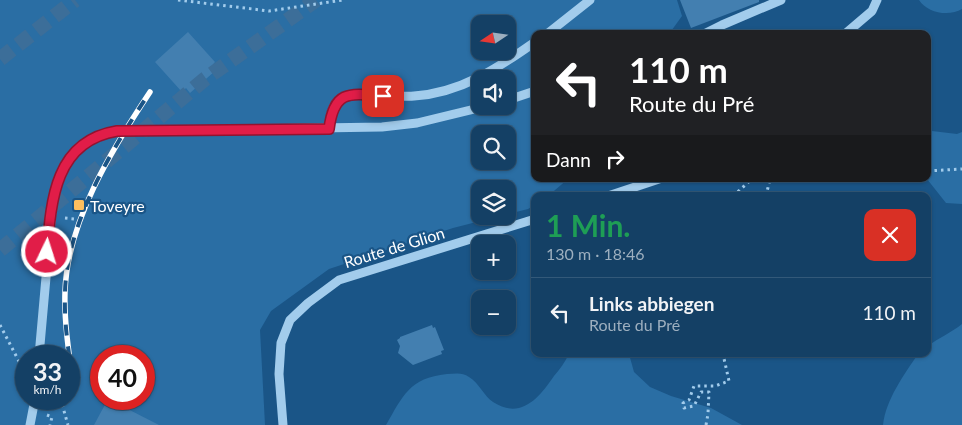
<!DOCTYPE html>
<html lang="de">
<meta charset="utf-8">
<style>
body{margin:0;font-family:Lato,sans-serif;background:#214b6e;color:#f1f3f6;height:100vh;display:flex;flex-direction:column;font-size:19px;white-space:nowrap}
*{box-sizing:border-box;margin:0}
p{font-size:16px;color:#9dafbf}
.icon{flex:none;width:28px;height:28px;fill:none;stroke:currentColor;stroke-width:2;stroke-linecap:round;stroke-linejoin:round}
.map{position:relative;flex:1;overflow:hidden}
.side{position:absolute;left:531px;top:192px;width:400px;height:165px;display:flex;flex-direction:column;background:#144065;border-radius:10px;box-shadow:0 1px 4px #0004,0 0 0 1px #335979}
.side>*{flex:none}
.top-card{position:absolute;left:531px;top:30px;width:400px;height:152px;border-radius:10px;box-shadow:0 1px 4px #0004,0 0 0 1px #335979;background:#202124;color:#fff;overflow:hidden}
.needle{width:32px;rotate:257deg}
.tools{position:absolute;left:471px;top:15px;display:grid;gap:10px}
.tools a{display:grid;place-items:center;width:45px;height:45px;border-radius:10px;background:#144065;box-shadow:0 1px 4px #0004,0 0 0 1px #335979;font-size:25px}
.speed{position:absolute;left:15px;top:345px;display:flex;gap:10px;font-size:25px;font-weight:700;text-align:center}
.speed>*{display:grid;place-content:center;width:65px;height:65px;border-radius:50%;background:#144065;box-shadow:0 1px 4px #0004,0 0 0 1px #335979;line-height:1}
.speed small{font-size:12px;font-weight:400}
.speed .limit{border:8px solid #d22;background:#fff;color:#111}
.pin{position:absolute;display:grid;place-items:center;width:42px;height:42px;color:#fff;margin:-21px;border-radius:10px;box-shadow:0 2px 8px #0006}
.me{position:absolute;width:55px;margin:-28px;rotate:4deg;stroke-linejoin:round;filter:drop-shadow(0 0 4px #0008)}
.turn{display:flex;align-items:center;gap:18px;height:105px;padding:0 15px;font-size:22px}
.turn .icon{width:65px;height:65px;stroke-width:2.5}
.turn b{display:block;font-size:35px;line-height:42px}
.then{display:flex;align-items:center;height:48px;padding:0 15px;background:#0003;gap:10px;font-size:19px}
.round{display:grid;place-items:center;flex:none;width:52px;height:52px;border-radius:10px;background:#214b6e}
.overview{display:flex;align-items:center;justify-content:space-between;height:85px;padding:0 15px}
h1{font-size:30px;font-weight:700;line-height:38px;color:#1e9e55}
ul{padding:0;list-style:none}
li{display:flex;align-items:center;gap:15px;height:70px;padding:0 15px;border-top:1px solid #335979}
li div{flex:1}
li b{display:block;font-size:19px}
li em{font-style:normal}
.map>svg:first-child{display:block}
.green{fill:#2a6ea4;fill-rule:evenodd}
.building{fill:#437fb0}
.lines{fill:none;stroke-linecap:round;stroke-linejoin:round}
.highway-tunnel{stroke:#3c6e99;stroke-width:15;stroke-dasharray:15 8;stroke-linecap:butt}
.path{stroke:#a2ccec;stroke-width:3;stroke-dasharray:2.5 4;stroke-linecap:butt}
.minor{stroke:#a2ccec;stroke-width:9}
.rail-casing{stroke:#fff;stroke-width:5.5}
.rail{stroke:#1a5587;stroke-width:4;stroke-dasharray:11;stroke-linecap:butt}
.route-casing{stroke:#92132f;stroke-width:12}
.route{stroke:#e11d48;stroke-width:9}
.poi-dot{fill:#febf5e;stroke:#1a5587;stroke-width:2}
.labels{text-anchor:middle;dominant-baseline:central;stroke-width:4.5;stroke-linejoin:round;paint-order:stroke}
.poi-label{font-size:16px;fill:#fff;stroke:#1a5587;text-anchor:start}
.street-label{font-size:16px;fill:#fff;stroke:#1a5587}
</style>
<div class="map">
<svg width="962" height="425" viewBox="0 0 962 425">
<rect width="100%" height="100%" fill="#1a5587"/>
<path class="green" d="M0,0H677L682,16L669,34H535V179H568L548,196H535V205L528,209L508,214V189H480V216H500L453,228L329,269L271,311L260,330L265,425H0ZM480,24H508V51H480ZM480,79H508V106H480ZM480,134H508V161H480ZM26,356H69V399H26ZM101,356H144V399H101Z
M919,0H962V9C949,17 927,13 919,0Z
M932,131L957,134L962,132V204L946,203L927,179L928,133Z
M962,324V425H883C886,399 904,375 918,354H928V346C938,338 951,333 962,324Z
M569,354H629L634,372L650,387L671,396L711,408L742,425H386C403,396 409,378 447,374C455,374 462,372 469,377C479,383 484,396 493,402C521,420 539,398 554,376C560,369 565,362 569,354Z"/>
<path class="building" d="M680,0H759V2L691,28Z
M188,32L215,62L211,67L215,71L190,93L186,88L182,92L155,62Z
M432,325L433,328L435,327L444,350L441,351L442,354L413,365L398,353L400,346L397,340L400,338V337Z
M108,399L159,425H94Z"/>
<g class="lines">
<path class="highway-tunnel" d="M0,59L75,0
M0,250L205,79L316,0"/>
<path class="path" d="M178,0L269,11L343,0
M928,171L962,169
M733,196L752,179
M766,196L770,179
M65,218L75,219
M0,325L24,371L26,373
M59,399L62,404L68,425
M47,415L52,417L50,425
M706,425L708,414L709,392H701L694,406L684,408L683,403L689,400L694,386H715L729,381L723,354"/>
<path class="minor" d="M547,34L590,0
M704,34L722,25L781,0
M845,34L872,11L877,0
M508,100L535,91
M329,129C330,118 331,104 342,98C359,89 394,98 414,96C461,93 498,68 535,42
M608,196L659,179
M39,356L53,199C64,163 76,137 117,131L382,127L417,123L487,106
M30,425L35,399
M283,425L279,374L281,343L290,320L308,303L339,280L535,219"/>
<defs>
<path id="rail" d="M73,379C68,350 64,322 65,292C67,222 112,149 150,92"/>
</defs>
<use href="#rail" class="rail-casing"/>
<use href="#rail" class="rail"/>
</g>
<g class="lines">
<defs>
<path id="route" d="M47,252C51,200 55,141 117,131L329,129C334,90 349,93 383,96"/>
</defs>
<use href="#route" class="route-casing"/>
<use href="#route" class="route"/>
</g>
<rect class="poi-dot" x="73" y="199" width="12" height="12" rx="2.5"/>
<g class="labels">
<g class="poi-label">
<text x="90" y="205">Toveyre</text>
</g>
<g class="street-label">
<text transform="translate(394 247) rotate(-17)">Route de Glion</text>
</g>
</g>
</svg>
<div class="tools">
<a><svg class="needle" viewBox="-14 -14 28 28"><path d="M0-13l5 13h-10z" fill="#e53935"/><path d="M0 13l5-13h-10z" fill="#9dafbf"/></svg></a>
<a><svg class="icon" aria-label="sound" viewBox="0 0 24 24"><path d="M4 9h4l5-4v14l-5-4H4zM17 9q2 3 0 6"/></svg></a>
<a><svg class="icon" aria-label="search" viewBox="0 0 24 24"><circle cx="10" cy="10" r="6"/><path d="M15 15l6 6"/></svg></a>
<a><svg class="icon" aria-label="layers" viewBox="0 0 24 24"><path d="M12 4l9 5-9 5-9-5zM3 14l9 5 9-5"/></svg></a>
<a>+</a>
<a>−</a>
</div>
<div class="speed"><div>33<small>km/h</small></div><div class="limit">40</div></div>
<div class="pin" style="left:383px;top:96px;background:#d93025"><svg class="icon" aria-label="arrive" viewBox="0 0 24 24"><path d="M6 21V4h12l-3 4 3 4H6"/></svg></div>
<svg class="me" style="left:47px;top:252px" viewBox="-20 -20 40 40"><circle r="17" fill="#e11d48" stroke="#fff" stroke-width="3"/><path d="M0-11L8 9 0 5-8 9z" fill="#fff"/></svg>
<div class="top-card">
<div class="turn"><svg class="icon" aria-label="left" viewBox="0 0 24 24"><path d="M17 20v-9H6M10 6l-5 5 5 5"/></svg><div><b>110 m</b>Route du Pré</div></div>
<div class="then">Dann<svg class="icon" aria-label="right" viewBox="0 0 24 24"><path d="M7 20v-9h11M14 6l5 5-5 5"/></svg></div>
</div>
<section class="side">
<div class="overview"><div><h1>1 Min.</h1><p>130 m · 18:46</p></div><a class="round" style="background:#d93025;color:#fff"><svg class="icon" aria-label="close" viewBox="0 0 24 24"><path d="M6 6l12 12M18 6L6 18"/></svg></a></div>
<ul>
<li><svg class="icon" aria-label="left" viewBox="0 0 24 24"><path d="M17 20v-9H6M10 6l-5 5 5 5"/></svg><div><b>Links abbiegen</b><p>Route du Pré</p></div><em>110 m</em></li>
</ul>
</section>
</div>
